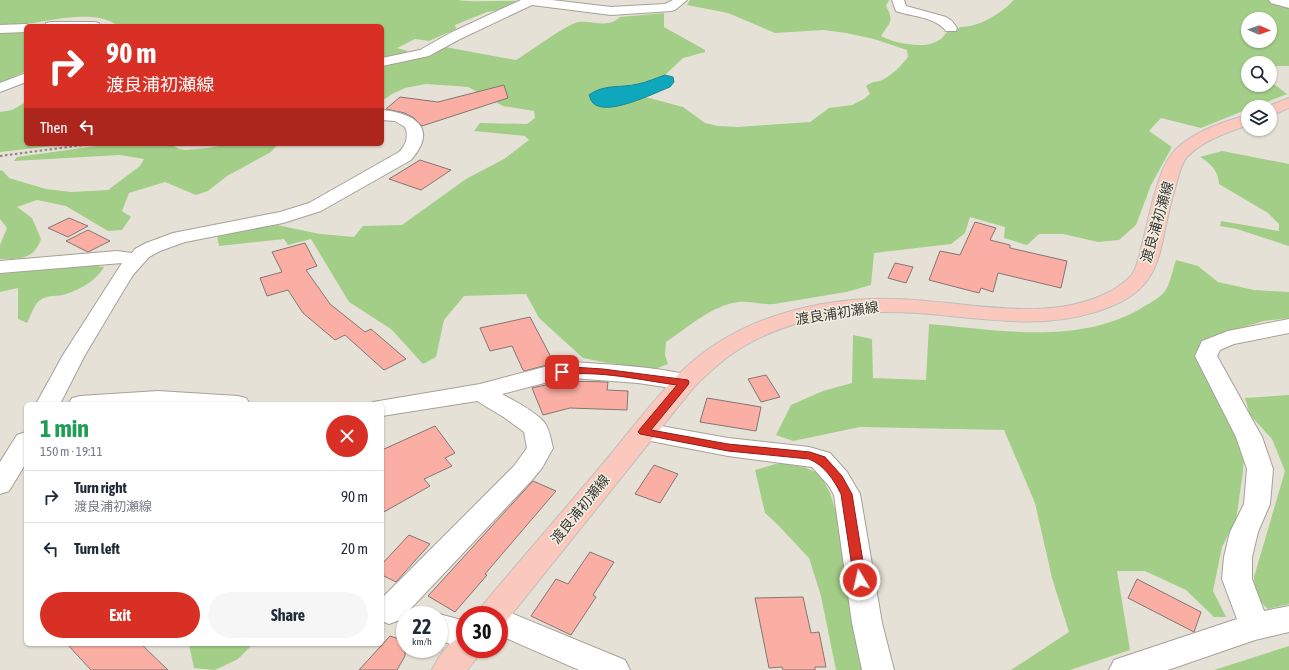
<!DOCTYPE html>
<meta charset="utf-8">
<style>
body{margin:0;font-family:"Asap Condensed","Noto Sans JP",sans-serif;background:#f6f6f7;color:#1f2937;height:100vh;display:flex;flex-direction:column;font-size:15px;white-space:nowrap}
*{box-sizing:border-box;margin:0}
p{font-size:13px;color:#747a83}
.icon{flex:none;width:22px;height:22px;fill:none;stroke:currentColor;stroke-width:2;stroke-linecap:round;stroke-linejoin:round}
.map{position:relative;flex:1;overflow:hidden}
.details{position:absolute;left:24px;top:402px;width:360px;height:244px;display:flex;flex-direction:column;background:#fff;border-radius:6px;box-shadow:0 1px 3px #0004}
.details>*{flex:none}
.hud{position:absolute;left:24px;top:24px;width:360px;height:122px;border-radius:6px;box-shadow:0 1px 3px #0004;background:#d93025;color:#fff;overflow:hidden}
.needle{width:26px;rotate:92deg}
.tools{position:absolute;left:1241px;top:12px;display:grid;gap:8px}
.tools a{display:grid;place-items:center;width:36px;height:36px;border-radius:50%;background:#fff;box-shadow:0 1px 3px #0004;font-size:20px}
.speed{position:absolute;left:396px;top:606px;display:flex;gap:8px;font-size:20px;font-weight:700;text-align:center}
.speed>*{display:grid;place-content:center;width:52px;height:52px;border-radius:50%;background:#fff;box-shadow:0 1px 3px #0004;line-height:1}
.speed small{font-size:10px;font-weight:400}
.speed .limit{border:6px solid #d22;background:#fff;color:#111}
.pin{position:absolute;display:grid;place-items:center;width:34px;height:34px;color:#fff;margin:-17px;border-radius:8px;box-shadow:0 2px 6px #0006}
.me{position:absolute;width:44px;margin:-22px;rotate:351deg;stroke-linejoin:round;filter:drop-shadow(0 0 3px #0008)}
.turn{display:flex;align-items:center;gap:14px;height:84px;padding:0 16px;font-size:18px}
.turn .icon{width:52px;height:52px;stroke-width:2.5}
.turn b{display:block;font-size:28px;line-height:34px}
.then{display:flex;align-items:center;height:38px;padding:0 16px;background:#0003;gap:8px;font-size:15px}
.round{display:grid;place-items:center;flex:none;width:42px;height:42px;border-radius:21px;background:#f6f6f7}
.head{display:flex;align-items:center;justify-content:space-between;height:68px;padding:0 16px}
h1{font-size:24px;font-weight:700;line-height:30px;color:#1e9e55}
.action{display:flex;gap:8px;margin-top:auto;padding:8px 16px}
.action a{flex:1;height:46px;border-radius:24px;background:#d93025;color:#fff;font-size:16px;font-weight:700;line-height:46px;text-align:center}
.action a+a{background:#f6f6f7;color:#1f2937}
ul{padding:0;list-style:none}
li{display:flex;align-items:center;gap:12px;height:52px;padding:0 16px;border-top:1px solid #e0e1e3}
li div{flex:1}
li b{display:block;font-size:15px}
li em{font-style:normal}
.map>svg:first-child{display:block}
.green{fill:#a3ce88;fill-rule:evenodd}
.water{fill:#0ea7bc;stroke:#1a8592}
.building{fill:#fbafa4;stroke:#837674}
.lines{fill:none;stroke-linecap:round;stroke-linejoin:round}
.minor-casing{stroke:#a6a197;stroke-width:2}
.major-casing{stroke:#bfbfbd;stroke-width:2}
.path{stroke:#89867e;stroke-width:2;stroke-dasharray:2.5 2.5;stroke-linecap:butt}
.minor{fill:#fff;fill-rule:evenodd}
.major{fill:#fac8bd;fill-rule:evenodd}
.route{fill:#d93025;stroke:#8d1f18}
.labels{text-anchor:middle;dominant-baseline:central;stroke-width:3;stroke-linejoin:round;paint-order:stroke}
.street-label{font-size:14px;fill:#373631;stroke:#f3efe3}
</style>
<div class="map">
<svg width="1289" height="670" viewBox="0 0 1289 670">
<rect width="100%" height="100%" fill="#e6e1d6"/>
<path class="green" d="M0,0H458C479,3 500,0 521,1L505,9L487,12L455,25L456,29L429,41L415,39L397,48L408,51L402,55L382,59V26H118C97,10 58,19 34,23C23,24 11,25 0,26Z
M690,0H889L886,6C895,22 889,23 881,36C892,43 922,48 933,43C940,41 944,36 948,31L954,32L960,27C980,27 1000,14 1014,0H1269L1289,6V66H1277L1270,69V63H1248V85H1270V81L1287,94L1254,107H1248V109L1201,128L1161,118L1149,131L1172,147L1151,185L1136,225L1119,240L1098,242L1063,234H1039L1027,245L1004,238L1005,227L970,217L965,233L951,244L874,253L871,285L846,292L774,304C762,305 750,301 739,302C714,304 687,328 666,342L665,355L668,364L655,369L608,363L583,358L539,318L526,294L464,296L444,320L436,357L423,364L391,329L349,302L311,239L288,245L284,239L219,246L217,235L277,225L320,234L354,237L363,226L402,225L466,179L504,159L529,140L525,136L474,131L480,123L527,124L535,118L534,111L503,106L468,87L455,86L426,84L405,88L392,94L382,101V67L428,56L445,47L516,60C528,53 567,24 578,22C592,20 608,29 620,17L664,13V27L705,50V52L683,58L665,75L650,80L637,84L617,86L596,90L629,103L645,97L653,99L683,107L705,123L718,126L737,127L810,122L829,108L852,105L864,99L870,94L866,86C873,80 878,83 884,79C893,74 902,65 908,57L907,50L874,39L846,33L824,30L775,33L728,13L687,5ZM1248,19H1270V41H1248Z
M26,30V71L0,83V32Z
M26,102V144H70L0,152V112L12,110Z
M111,144H171L179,149L186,150L208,148L230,144L277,145L271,152L227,176L208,191L196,195L165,182L129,193L122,211L131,217L122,230L108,231L66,206L37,200L17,207L32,218L41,239C34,260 19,259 0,259V245L7,228L0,219V170L3,171L9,178L46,189L71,192L108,190L140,166L144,159L120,155L14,161L17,157Z
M1222,151L1289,164V246L1237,229L1220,226L1221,221L1279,231V224L1268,213L1219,184C1218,170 1211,164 1200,157Z
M1176,260L1198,266L1218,282L1254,290L1289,292V318L1264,321L1211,337L1196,354L1202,372L1222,402L1244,454L1243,472L1236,520L1222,547L1213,591L1226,617H1214L1186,590L1145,571H1117L1130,650L1070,670H1011L1069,632L1052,578L1035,503L1004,430L860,427L793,441L776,435L791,405L823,391L852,383L853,335L872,339L873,378L926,380L929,324C998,330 1077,345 1140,309C1148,304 1160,298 1165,291C1170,285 1173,268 1176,260Z
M90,265L104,267C97,280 81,289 66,294C58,297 47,294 39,301C34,305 30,317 27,323L18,319V288L0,292V274Z
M1289,395V604L1268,609L1255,597L1254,577L1285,471L1272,439L1250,415L1245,398Z
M779,463L804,467L820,474L830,493L840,525L871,670H836L821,596L809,558L776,523L765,513L755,470Z
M189,644H253L238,659L215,670L194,668Z
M1289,646V670H1214Z"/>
<path class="water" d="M665,75L673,77L674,82L670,87C654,93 607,117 593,103C591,101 590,97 589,95C603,84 621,88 638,84C647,82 656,78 665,75Z"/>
<path class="building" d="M504,85L508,98L422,126L414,118L405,113L386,109L400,97L438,102Z
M420,160L451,170L421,190L389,179Z
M69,218L88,226L68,237L48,228Z
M975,222L996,228L990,240L1010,245V248L1067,261L1061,288L998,273L993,292L981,288L979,293L929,280L940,251L960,255Z
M88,230L110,241L88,252L66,241Z
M305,243L317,266L306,270L330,304L365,332L371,329L406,359L384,370L345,335L335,340L303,313L288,290L267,296L260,278L282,272L272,252Z
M895,263L913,267L906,283L888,278Z
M530,317L554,363L525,371L523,370L512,346L490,351L480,328Z
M766,375L780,397L761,402L748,379Z
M564,381L608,382L607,390L628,391L627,410L570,408L543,415L532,388Z
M707,398L761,407L756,431L700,422Z
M435,426L455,453L445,458L452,466L424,479L430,486L382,513V450Z
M654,465L678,474L660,503L635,494Z
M533,481L556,491L485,574L487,575L455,612L428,596Z
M409,535L430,544L396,582L382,575V564Z
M590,552L614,562L593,595L596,597L571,635L531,616L556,579L568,584Z
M1137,579L1201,612L1194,632L1128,598Z
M803,597L811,633L819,632L826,667H815V670H783L782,667L769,668L755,598Z
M390,636L405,641V656L397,670H359Z
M67,644H141L168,670H91Z"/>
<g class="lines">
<defs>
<path id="minor" d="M521,0H552L611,7L665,4L673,0H687L675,10L671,11L611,15L532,5L460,39L429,56L382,66V58L420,50L450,33Z
M892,0H904L906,6L946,17L952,21L957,28L956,31H946C934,16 912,17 896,11Z
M1269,0H1289V8L1271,3Z
M51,22H94L99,23L100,26H45L46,23Z
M26,24L31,26H26V32L0,33V25Z
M26,73V82L0,92V83Z
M382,110C414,113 439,128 411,160L321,211L283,223L185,242L160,251L149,257L133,275L125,288L85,355L60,404H36L63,355L122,263L0,273V261L117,251L132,253L135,249L146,243L173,233L280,212L309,203L399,152C406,145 409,136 405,127L395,121L382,120Z
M1289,319V333L1234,344L1220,350L1217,356L1262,437L1273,469L1270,504L1258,532L1252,557V579L1264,611L1289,606V632L1255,640L1168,670H1109L1114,660L1237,619L1222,579L1224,557L1230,532L1244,504L1247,469L1236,437L1195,356L1202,341L1228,331Z
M572,362C612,365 654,366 693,376L697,382L693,388L685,390L638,383L572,378L552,381L502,394C516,402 533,410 544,422C549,428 551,440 553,448L542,468L532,480L400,620L389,624L382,621V598L514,466L527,448L524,432L505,418L477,401L382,416V404H372L373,402L480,384L552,365Z
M158,391L238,396L246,398L250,404H68L72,398L80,396Z
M644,423L728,438L809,447L830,453L847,472L860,494L882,623L894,670H862L852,623L834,495L829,486L812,467L728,456L635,438L632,432L635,426Z
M26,432V463L9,491L0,494V462L17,435Z
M499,608L625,660L630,670H579L499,635V615H487L488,612Z
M439,614L465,621V649L439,640V615H435Z"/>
<path id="major" d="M1289,98V108L1270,116V107H1266Z
M1248,115V125C1227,133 1203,140 1187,157C1180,165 1178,179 1175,189C1156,250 1169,290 1095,312C1045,328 993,320 941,315C873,308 801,311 741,348C723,359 708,373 693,388L504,624L499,626V615H478L482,606C523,557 565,509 606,460C629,432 652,402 677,376C733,318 819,296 898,299C966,301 1048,325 1111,291C1118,287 1125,282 1131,276C1137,268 1139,257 1141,248C1149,221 1156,169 1176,149C1194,132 1224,121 1248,115Z
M465,635V649H481L476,659L467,670H432C439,655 449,641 465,635Z"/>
</defs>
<use href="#minor" class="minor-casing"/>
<use href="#major" class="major-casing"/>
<path class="path" d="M0,156L91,144"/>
<use href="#minor" class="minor"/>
<use href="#major" class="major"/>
</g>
<path class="route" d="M572,367L603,369L688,380L689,382L688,385L651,430L728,444L810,452L825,457L842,476L852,494L866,580L865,584L860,585L856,584L854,580L841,494C834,480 824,465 809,459L728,451L640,434L638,432L640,429L677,385C640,380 599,370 562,375L557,372L559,369Z"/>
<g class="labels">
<g class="street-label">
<text transform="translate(1157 222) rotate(-74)">渡良浦初瀬線</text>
<text transform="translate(837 313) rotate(-9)">渡良浦初瀬線</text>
<text transform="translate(580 509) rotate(-51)">渡良浦初瀬線</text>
</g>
</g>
</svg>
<div class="tools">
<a><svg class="needle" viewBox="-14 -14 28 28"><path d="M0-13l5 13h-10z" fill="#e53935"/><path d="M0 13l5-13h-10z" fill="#747a83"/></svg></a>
<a><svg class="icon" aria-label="search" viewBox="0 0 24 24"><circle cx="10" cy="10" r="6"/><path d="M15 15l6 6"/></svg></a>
<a><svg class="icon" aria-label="layers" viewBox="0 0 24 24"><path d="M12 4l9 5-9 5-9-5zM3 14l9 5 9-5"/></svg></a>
</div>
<div class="speed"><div>22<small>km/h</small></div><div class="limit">30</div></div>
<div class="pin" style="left:562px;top:372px;background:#d93025"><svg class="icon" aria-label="arrive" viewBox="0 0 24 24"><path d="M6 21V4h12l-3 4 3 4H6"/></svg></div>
<svg class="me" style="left:860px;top:580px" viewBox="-20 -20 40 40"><circle r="17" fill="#d93025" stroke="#fff" stroke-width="3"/><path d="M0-11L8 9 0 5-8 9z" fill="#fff"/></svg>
<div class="hud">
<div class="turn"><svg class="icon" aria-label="right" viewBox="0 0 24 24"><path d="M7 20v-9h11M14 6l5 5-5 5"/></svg><div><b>90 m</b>渡良浦初瀬線</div></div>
<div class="then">Then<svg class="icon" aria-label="left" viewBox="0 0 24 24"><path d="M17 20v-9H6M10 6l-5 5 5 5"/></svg></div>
</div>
<section class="details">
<div class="head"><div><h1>1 min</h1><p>150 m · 19:11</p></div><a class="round" style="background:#d93025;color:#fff"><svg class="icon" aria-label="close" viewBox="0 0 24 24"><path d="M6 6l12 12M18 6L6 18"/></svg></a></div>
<ul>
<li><svg class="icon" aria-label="right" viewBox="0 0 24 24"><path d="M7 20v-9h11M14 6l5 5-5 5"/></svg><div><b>Turn right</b><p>渡良浦初瀬線</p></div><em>90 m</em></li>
<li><svg class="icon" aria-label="left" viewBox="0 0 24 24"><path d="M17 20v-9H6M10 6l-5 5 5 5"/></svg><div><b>Turn left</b></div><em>20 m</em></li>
</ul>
<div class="action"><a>Exit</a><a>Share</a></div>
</section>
</div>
